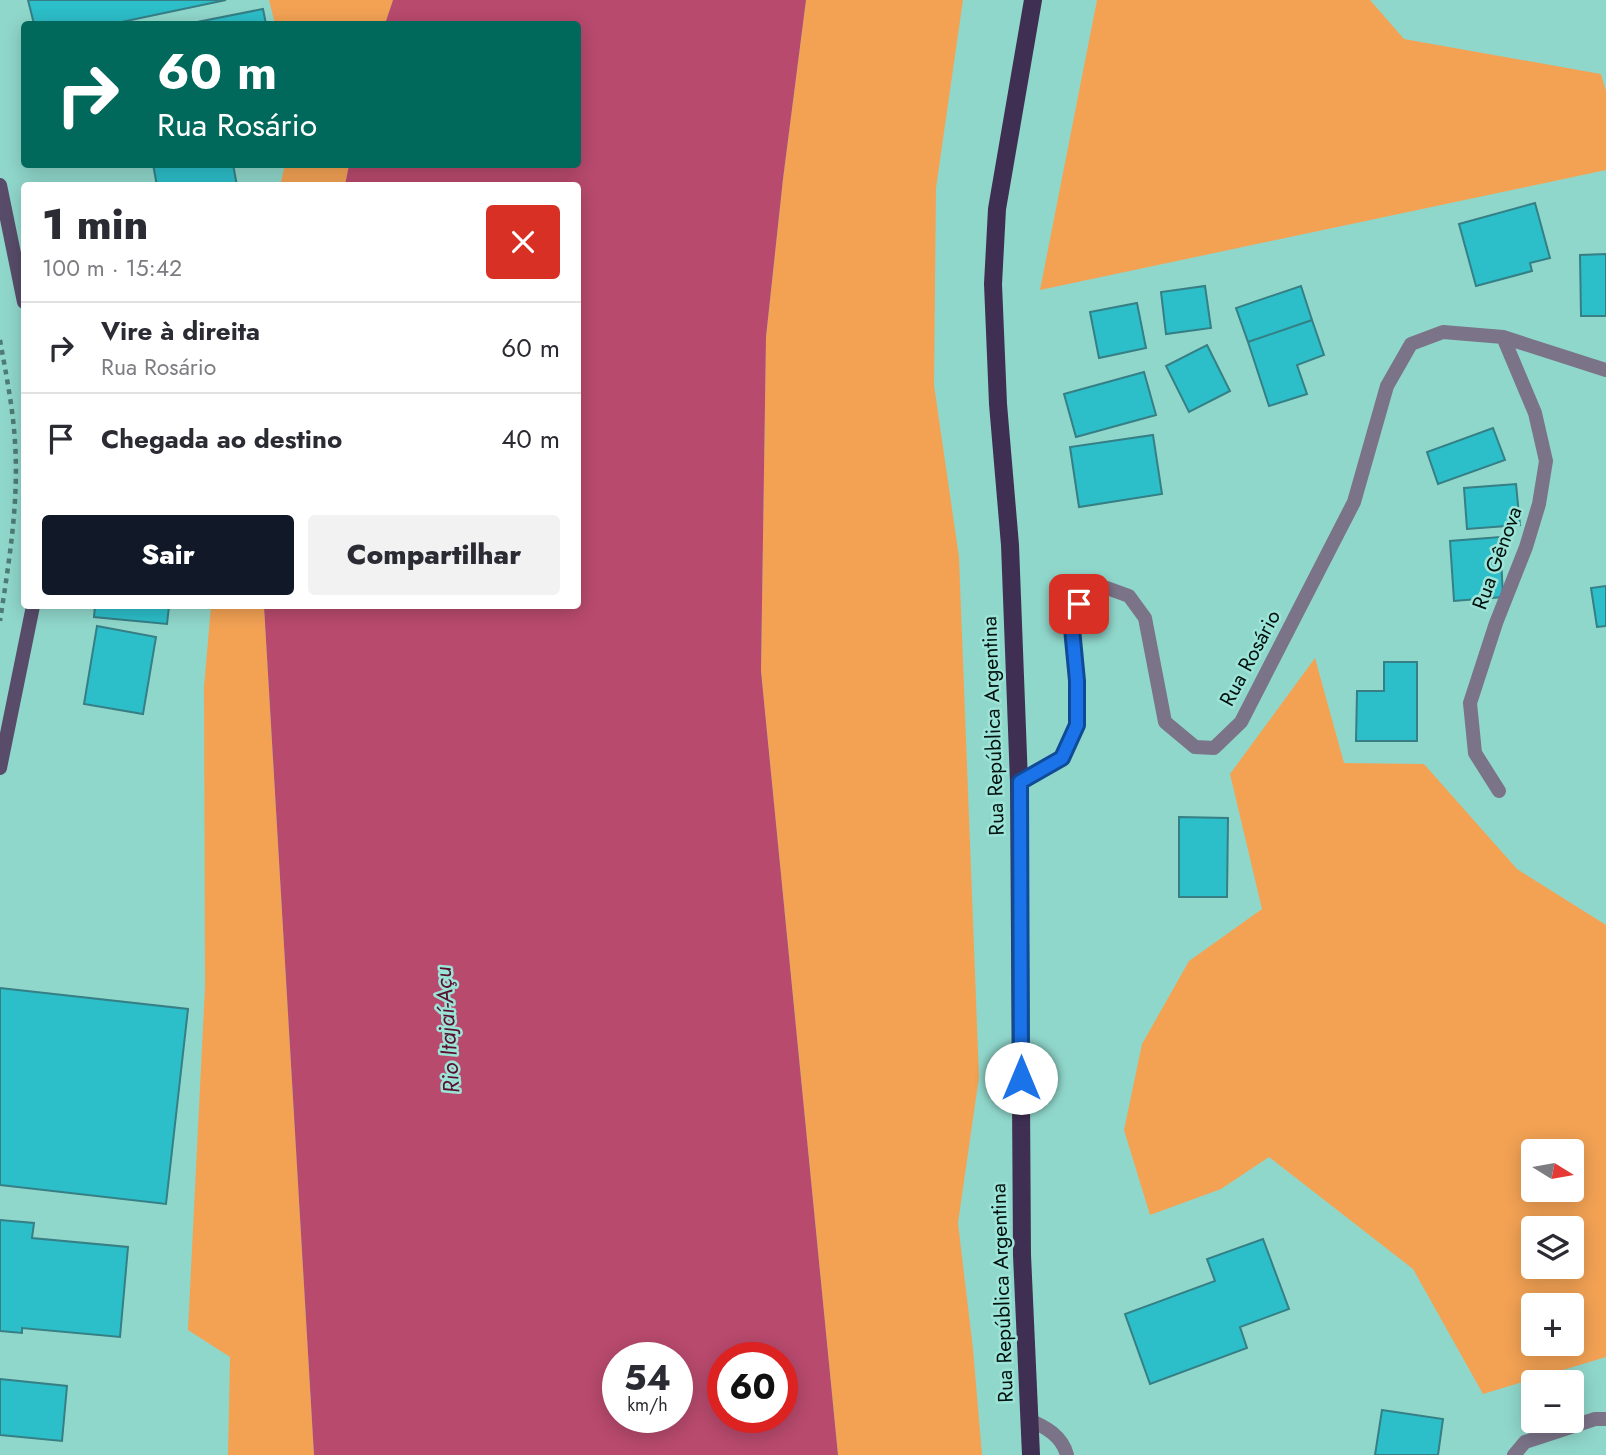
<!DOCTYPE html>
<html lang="pt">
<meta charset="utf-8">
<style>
body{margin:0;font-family:Jost,sans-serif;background:#f2f2f3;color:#2b2b33;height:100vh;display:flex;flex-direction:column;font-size:26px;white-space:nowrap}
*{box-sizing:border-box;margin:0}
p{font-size:23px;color:#7c7c81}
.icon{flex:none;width:38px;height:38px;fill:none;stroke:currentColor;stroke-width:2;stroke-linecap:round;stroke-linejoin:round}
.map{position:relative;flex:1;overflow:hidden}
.details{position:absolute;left:21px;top:182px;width:560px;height:427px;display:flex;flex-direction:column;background:#fff;border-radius:7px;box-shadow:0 4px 18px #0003}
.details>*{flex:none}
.guide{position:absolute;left:21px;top:21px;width:560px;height:147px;border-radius:7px;box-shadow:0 4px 18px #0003;background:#00695c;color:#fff;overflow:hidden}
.needle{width:46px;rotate:101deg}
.buttons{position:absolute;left:1521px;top:1139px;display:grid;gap:14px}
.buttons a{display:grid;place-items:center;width:63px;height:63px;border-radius:7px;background:#fff;box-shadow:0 4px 18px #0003;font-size:35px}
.speed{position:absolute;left:602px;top:1342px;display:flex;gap:14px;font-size:35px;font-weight:700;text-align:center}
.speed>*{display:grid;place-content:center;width:91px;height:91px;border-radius:50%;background:#fff;box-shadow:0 4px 18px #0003;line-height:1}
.speed small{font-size:18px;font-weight:400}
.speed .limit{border:10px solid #d22;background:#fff;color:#111}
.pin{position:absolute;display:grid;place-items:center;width:60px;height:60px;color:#fff;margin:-30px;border-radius:14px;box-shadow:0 4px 10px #0006}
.me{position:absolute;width:77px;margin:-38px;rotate:0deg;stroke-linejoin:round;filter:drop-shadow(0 0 5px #0008)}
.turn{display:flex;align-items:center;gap:24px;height:147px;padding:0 21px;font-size:32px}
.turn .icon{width:91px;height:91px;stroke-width:2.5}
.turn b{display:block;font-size:49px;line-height:60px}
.round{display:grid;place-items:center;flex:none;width:74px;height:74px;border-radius:7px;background:#f2f2f3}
.headline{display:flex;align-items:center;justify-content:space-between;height:119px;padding:0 21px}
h1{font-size:42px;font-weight:800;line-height:52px}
.action{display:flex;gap:14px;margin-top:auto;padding:14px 21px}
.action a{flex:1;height:80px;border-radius:7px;background:#111827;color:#fff;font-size:28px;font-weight:800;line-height:80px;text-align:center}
.action a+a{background:#f2f2f3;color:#2b2b33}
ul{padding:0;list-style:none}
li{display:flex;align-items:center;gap:21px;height:91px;padding:0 21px;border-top:2px solid #e1e1e2}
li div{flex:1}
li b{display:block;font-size:26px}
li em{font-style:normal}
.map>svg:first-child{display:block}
.green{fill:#f3a254;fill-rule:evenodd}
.water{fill:#b84a6e;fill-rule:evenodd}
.building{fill:#2cbec9;stroke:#357f85;stroke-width:2}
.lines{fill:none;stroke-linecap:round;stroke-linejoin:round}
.path{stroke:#4e7c75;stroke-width:4.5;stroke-dasharray:5 5;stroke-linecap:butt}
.minor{stroke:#7b7388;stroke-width:14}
.secondary{stroke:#584c6a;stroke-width:14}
.primary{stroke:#3f3053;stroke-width:18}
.route-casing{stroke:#114b97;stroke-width:18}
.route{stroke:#1a73e8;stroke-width:12}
.labels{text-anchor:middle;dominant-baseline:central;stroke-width:5;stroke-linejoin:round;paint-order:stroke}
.street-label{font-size:21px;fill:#00110e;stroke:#9de4d8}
.water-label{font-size:23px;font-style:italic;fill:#58102c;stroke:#9de4d8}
</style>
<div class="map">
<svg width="1606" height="1455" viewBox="0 0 1606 1455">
<rect width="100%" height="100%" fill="#90d7cb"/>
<path class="green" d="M269,0H393L385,24H275Z
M806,0H963L936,188L934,385L959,557L979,1077L958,1223L973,1349L982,1455H838L761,671L766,337L783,179Z
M1097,0H1370L1404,39L1601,74L1606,91V170L1040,290Z
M285,165H349L345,185L280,186Z
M211,606H264L314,1455H228L230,1357L188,1330L205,986L204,687Z
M1315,658L1344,763L1424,764L1517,869L1606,925V1357L1483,1394L1413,1269L1269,1157L1221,1189L1150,1215L1124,1130L1142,1044L1189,961L1262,909L1230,774ZM1533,1152H1572V1190H1533ZM1572,1228V1267H1533V1228ZM1533,1306H1572V1344H1533Z"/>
<path class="water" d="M393,0H806L783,179L766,337L761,671L838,1455H314L264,606H578V186L345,185L349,165L578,164V24H385ZM618,1358H677V1418H618ZM782,1358V1418H723V1358Z"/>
<path class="building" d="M28,0H226L112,24H34Z
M263,9L266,24H187Z
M153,164H233L237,186H157Z
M1535,203L1550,258L1530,263L1532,271L1476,286L1459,224Z
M1606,254V316H1581L1580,255Z
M1205,286L1211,328L1166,334L1161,292Z
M1301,286L1312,320L1248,342L1236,308Z
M1137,303L1146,348L1099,358L1090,312Z
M1312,320L1324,355L1297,365L1307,394L1269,406L1248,342Z
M1207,345L1230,391L1189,412L1166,366Z
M1144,372L1156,415L1076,437L1064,394Z
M1493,428L1505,460L1438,484L1427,452Z
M1153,435L1162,494L1079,507L1070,447Z
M1516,484L1520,525L1467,529L1464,488Z
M1500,537L1503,597L1454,601L1450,541Z
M1606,586V626L1597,627L1591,588Z
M95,606H169L167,624L94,617Z
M97,626L156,637L143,714L84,704Z
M1384,662H1417V741H1356L1357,691H1384Z
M1179,817L1228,818L1227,897H1179Z
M0,988L188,1009L166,1204L0,1185Z
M0,1220L34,1223L32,1238L128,1247L120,1337L22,1328V1333L0,1331Z
M1263,1239L1289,1309L1240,1327L1247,1348L1150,1384L1125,1314L1215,1281L1207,1259Z
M0,1379L67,1386L62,1441L0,1435Z
M1382,1410L1443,1419L1438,1455H1375Z"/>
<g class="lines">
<path class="path" d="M0,340C6,374 13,408 15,442C19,502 9,562 0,621"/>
<path class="minor" d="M1019,782L1062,758L1077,725V681L1071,618L1088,591L1107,588L1129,596L1145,618L1165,722L1195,747L1214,748L1241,722L1354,502L1387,386L1411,344L1443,332L1503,337L1606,370
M1499,791L1475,753L1470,703L1496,623L1526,547L1539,504L1546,461L1535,413L1503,337
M1029,1420C1046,1427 1062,1436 1067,1455
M1514,1455L1525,1442L1595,1419H1606"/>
<path class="secondary" d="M0,185L24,302
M0,768L33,606"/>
<path class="primary" d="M1031,1455L1022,1255L1019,782L1010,545L998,404L993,284L997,209L1033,0"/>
</g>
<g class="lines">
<defs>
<path id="route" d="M1021,1078L1020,782L1062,758L1077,725V681L1071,618L1079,604"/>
</defs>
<use href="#route" class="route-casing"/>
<use href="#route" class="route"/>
</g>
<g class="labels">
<g class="street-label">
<text transform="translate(1497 558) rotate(-70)">Rua Gênova</text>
<text transform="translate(1250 658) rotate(-62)">Rua Rosário</text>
<text transform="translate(993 726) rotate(-92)">Rua República Argentina</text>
<text transform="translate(1002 1293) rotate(-92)">Rua República Argentina</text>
</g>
<g class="water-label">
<text transform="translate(447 1030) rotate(-94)">Rio Itajaí-Açu</text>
</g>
</g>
</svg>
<div class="buttons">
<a><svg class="needle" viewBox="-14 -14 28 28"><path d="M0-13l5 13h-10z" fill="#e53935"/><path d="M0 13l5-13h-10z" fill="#7c7c81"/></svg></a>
<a><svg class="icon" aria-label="layers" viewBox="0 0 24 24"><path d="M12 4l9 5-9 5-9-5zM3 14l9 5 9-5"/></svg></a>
<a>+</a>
<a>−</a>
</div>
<div class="speed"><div>54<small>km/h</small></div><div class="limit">60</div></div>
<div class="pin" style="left:1079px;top:604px;background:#d93025"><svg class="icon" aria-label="arrive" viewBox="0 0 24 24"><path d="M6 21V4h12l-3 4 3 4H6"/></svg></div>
<svg class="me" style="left:1021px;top:1078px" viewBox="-20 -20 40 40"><circle r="19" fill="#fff"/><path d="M0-13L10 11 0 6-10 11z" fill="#1a73e8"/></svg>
<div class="guide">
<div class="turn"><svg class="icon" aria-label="right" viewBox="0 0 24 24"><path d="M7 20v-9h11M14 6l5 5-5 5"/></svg><div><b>60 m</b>Rua Rosário</div></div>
</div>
<section class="details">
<div class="headline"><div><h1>1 min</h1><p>100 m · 15:42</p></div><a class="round" style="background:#d93025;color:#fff"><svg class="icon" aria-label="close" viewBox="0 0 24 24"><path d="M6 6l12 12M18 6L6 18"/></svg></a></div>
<ul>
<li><svg class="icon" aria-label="right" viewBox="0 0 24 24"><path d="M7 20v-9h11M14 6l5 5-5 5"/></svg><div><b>Vire à direita</b><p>Rua Rosário</p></div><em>60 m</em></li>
<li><svg class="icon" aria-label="arrive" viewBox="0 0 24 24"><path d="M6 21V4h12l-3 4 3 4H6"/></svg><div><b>Chegada ao destino</b></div><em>40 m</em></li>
</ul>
<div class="action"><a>Sair</a><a>Compartilhar</a></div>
</section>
</div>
